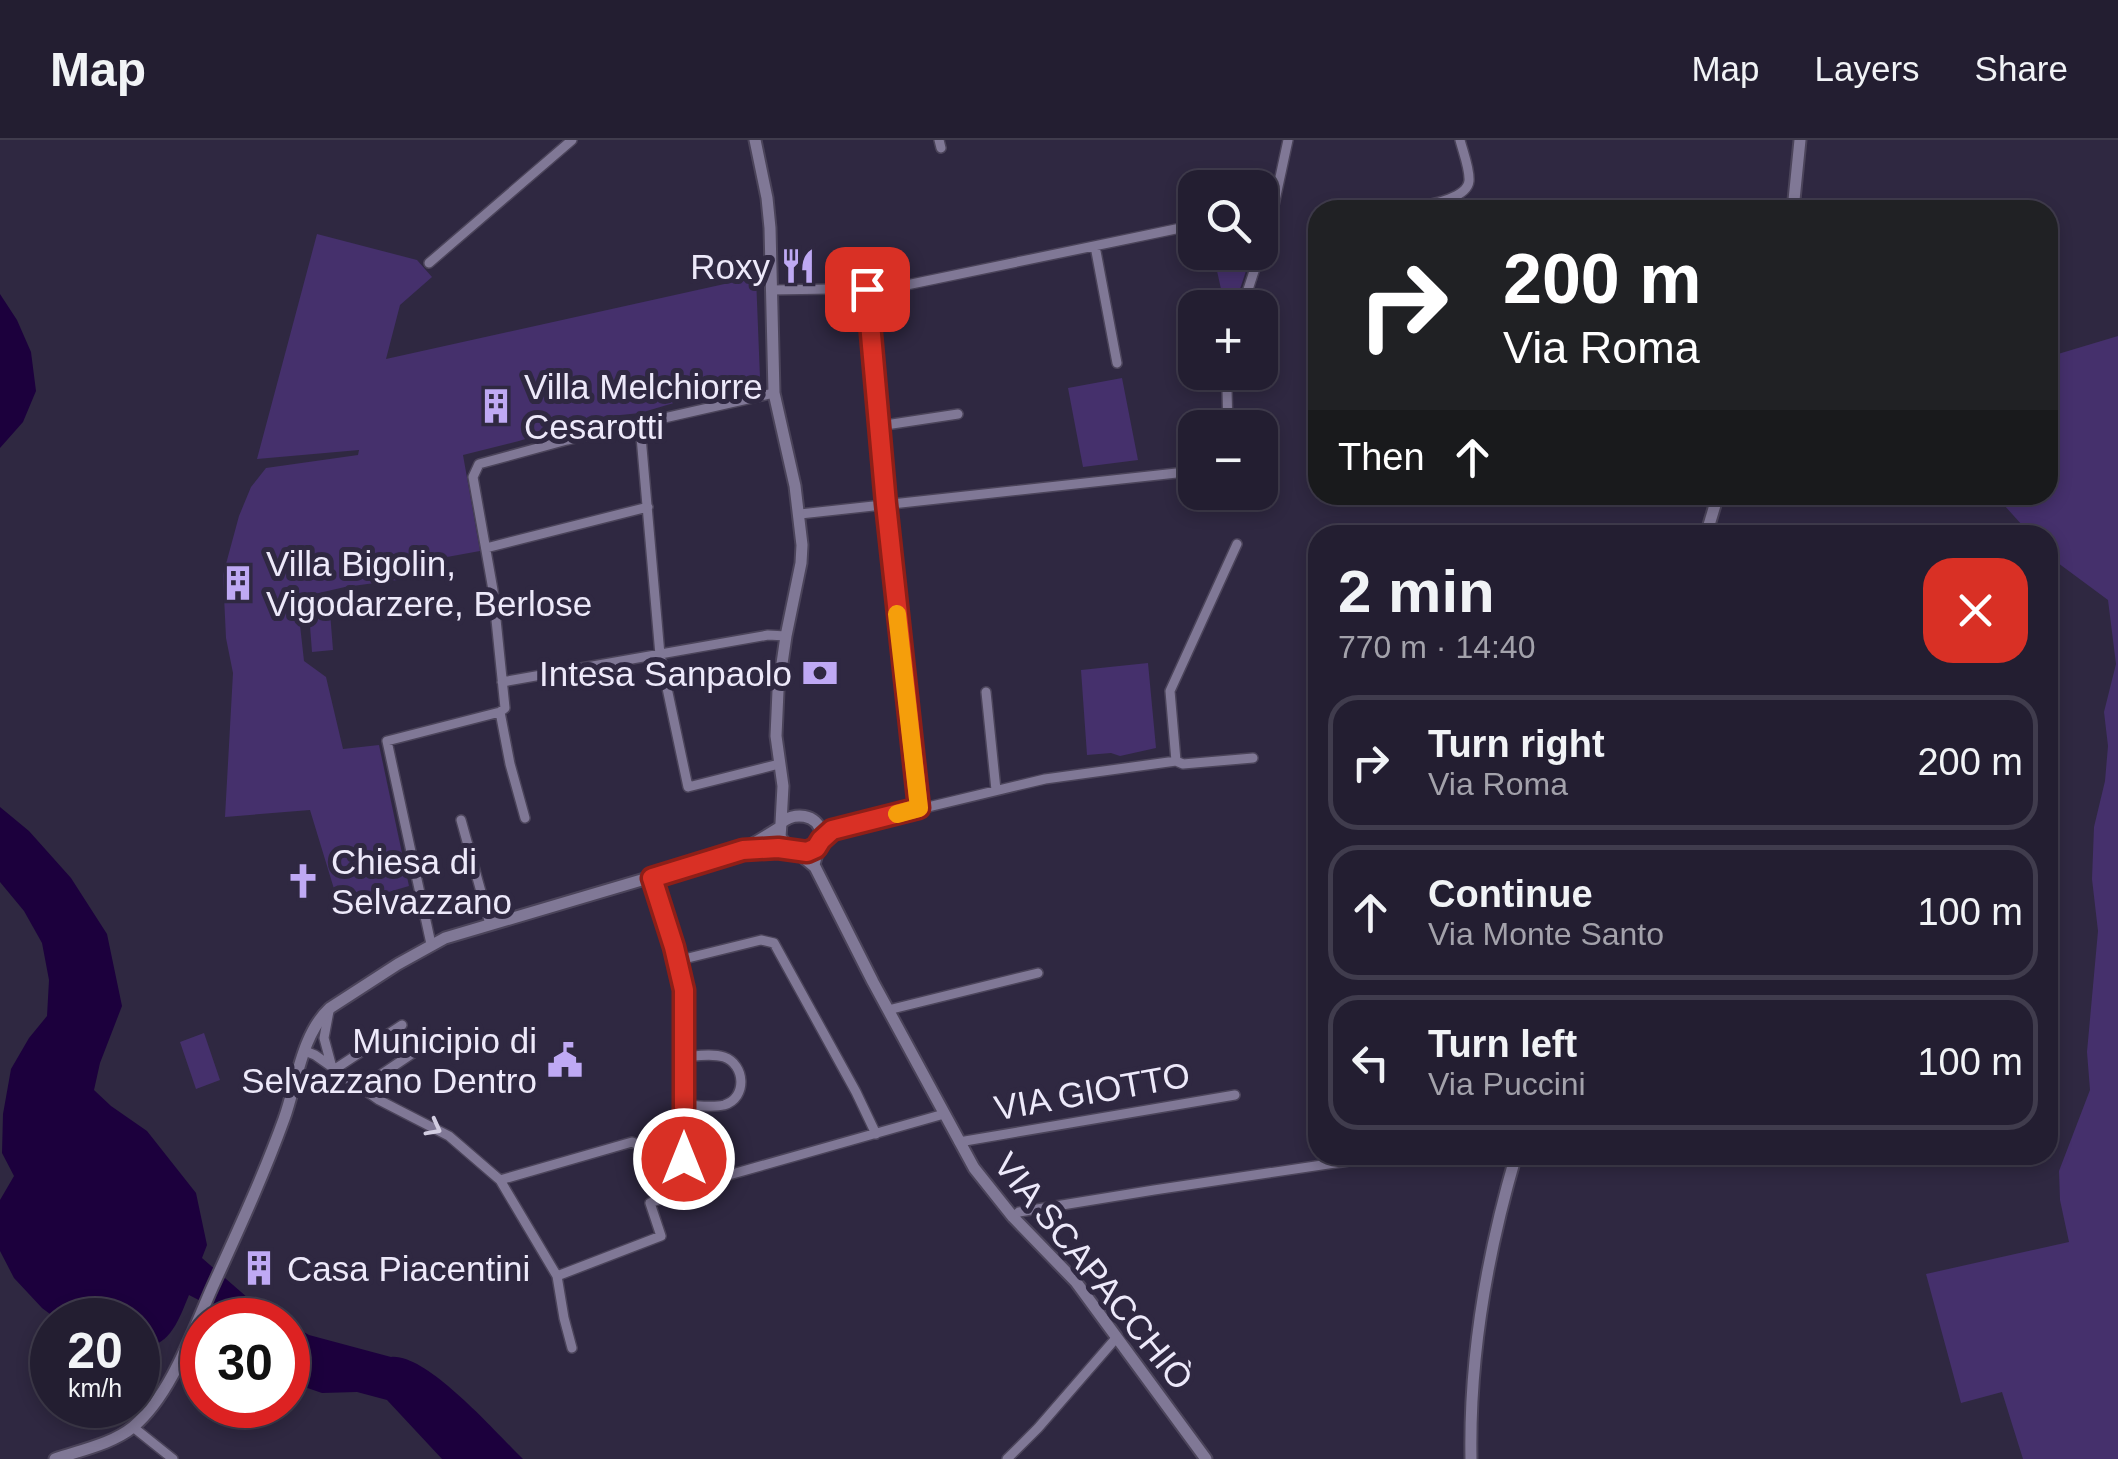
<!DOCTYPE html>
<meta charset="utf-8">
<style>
body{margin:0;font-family:Arial,sans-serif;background:#2b2739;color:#f1f3f6;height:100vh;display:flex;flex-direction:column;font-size:38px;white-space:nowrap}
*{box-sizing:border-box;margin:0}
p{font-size:32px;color:#a3a2ab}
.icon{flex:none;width:55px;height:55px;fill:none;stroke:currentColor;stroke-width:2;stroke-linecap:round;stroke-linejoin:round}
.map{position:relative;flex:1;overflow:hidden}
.drawer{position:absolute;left:1308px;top:385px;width:750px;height:640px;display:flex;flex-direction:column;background:#231e31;border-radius:30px;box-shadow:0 5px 15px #0003,0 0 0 2px #403c4d}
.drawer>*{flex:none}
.banner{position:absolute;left:1308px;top:60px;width:750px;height:305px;border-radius:30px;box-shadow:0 5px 15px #0003,0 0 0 2px #403c4d;background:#202124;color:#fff;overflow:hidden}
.tools{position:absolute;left:1178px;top:30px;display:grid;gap:20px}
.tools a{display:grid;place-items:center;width:100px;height:100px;border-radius:20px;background:#231e31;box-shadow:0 5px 15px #0003,0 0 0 2px #403c4d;font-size:50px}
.speed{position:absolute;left:30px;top:1158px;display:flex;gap:20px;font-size:50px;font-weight:700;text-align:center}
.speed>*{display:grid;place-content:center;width:130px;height:130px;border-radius:50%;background:#231e31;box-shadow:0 5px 15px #0003,0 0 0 2px #403c4d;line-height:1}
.speed small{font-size:25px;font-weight:400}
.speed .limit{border:15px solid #d22;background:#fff;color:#111}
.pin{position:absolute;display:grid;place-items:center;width:85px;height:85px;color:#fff;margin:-42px;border-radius:20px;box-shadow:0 5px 15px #0006}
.me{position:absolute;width:110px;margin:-55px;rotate:0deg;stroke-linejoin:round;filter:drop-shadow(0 0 8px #0008)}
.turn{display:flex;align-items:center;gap:35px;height:210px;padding:0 30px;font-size:45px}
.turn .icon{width:130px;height:130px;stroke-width:2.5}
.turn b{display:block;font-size:70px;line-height:85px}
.then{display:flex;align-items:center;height:95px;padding:0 30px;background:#0003;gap:20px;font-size:38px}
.round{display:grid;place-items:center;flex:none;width:105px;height:105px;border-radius:30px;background:#2b2739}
.summary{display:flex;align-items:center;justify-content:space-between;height:170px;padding:0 30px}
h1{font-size:60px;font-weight:600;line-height:75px}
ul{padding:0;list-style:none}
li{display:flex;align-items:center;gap:30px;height:135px;margin:0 20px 15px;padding:0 10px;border:5px solid #403c4d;border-radius:30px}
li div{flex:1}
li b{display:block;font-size:38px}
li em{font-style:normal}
header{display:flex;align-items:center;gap:60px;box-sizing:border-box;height:140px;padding:0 50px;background:#231e31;border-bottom:2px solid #403c4d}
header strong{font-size:48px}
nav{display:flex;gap:55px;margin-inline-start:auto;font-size:35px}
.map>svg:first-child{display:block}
.green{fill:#45306c}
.water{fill:#1c003d}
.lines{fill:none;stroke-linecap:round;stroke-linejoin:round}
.street-casing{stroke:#4b445a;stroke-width:12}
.secondary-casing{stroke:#4b445a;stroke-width:15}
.street{stroke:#807896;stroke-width:9}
.secondary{stroke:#807896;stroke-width:11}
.oneway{stroke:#d2cde1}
.route-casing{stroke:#8d1f18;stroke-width:25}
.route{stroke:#d93025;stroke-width:18}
.slow{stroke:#f59e0b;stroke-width:18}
.labels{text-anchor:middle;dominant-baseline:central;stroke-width:10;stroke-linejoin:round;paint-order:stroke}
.poi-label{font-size:35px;fill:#ede9fa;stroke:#2f2841;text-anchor:start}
.street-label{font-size:35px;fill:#ede9fa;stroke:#2f2841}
</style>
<header>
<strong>Map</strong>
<nav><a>Map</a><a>Layers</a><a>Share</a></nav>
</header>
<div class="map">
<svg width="2118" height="1319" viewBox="0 0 2118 1319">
<rect width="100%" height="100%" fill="#2f2841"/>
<path class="green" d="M317,94L417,120L432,137L400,165L386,219L756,137L760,238L757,243L748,246L704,254L640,273L572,280L548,292L519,301L463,315L480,411L447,417L450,433L345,447L297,458L304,521L326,537L343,609L379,605L409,746L344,765L338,762L310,670L225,677L233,533L226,498L223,435L239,376L251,347L266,328L358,315L359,310L257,319Z
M1213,113H1252L1234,167H1225Z
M2118,196V1319H2023L2002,1252L1961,1263L1926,1134L2069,1102L2060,1060L2059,1031L2090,950L2087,912L2098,791L2092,739L2094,687L2105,641L2108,606L2104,572L2116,524L2108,460L2058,423L2048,412V395H2031L1995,355H2048V217Z
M1122,238L1138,320L1083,327L1068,248Z
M330,472L333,510L312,512L309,473Z
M1148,523L1156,608L1120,616L1111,613L1087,615L1081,530Z
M204,893L220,940L196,949L180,902Z"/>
<path class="water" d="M0,154L17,180L31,212L36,251L23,282L0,308Z
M0,667L29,691L71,738L107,794L122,866L100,923L94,950L111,966L147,991L196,1053L207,1105L202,1118L256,1165L282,1180H228L224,1173L189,1155C179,1179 169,1211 138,1206V1180H58L42,1168L14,1138L0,1111V1060L14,1036L2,1013L3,974L11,929L29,898L47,876L49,840L42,803L24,771L0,742Z
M288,1183L309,1195L391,1217C427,1213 497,1294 523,1319H442L387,1260L357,1252L322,1253L290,1242L288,1241Z"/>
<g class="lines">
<defs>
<path id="street" d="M939,0L941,8
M1404,70C1419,66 1467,61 1469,41C1470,29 1463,12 1460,0
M1095,106L1117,223
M429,123L572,0
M867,149L886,364L919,668
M771,150L892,148L1195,85
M1242,168L1271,79L1288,0
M640,285L660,515L688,647L779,624
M879,286L958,274
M1228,288L1227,250L1230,232
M800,374L1195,331
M486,408L648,367
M502,542L768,495L786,496
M986,552L996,650
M500,572L510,624L525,678
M1176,621L1170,551L1237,404
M461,680L490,784
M821,700L832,690L1045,639L1176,621L1183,624L1253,618
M652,738L674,807L684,850L685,1019
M431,804L387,601L500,572L505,568L493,450L473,337L479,324L567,300L774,253
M678,823L688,818L761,800L774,803L856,952L876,994
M888,870L1038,833
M329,871L324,898L331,924
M305,911L315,915L379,960L449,996L500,1040L557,1136L564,1178L572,1208
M684,917C696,916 712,913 724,917C745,924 748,958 724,965C712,968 696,965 684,965
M335,929L402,885
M361,948L428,903
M959,1002L1235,955
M500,1040L632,1002L671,1019H685L699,1033L704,1042L944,974
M1013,1077L1019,1072L1154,1050L1362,1019
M557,1136L661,1096L650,1063L704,1042
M133,1287L173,1319
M1007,1319L1038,1288L1117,1197"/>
<path id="secondary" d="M755,0L767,58L770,88L774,253L795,346L802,405L801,423L786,496L778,551L776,596L783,646L781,683
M1793,70L1800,0
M1706,395L1718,355
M747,710L788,709
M796,711L815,727L873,842L974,1028L1013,1077L1076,1142L1206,1319
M814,726C815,715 823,703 821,693C818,673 793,672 781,683L780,697L789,708L807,713L819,705
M55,1319C81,1310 112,1304 133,1287C171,1255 192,1193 212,1148C237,1093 263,1037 284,979C297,943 301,895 330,868L398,824L445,798L743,710L779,688
M1471,1319C1469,1215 1487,1114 1516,1015"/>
</defs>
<use href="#street" class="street-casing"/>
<use href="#secondary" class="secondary-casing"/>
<use href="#street" class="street"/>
<use href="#secondary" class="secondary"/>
</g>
<defs><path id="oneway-chevron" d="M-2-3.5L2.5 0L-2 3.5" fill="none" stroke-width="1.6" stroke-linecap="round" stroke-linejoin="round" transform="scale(2.5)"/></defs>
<use class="oneway" href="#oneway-chevron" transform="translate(434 988) rotate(28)"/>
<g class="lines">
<defs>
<path id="route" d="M684,1019V850L674,807L652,738L743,710L778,708L807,712L816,708L821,700L832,690L919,668L886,364L867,149"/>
</defs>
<use href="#route" class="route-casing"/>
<use href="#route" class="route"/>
<path class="slow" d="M897,674L919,668L897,474"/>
</g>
<defs>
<symbol id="restaurant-bare" viewBox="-9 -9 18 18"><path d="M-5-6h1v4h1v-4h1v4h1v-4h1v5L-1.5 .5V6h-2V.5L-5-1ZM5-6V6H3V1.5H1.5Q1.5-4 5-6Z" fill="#bfa9f4" stroke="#2f2841" stroke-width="2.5" paint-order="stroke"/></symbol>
<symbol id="building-bare" viewBox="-9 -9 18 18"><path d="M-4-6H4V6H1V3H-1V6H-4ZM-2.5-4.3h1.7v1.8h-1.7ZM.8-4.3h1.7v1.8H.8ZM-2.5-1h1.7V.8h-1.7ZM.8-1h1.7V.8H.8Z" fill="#bfa9f4" stroke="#2f2841" stroke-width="2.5" paint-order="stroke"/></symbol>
<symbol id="bank-bare" viewBox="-9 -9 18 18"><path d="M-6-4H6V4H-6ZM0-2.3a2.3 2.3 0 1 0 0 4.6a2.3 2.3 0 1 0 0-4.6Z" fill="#bfa9f4" stroke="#2f2841" stroke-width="2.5" paint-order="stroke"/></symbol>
<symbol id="church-bare" viewBox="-9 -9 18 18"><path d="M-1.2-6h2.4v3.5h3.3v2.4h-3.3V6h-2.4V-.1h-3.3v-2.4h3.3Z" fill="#bfa9f4" stroke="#2f2841" stroke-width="2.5" paint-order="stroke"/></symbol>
<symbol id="civic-bare" viewBox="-9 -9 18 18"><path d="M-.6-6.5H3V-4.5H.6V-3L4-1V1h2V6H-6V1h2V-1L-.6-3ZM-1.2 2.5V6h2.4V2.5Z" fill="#bfa9f4" stroke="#2f2841" stroke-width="2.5" paint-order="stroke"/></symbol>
</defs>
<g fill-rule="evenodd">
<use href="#restaurant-bare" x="773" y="101" width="50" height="50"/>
<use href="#building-bare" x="471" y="241" width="50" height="50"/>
<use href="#building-bare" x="213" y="418" width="50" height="50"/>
<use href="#bank-bare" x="795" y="508" width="50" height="50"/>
<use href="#church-bare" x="278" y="716" width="50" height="50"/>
<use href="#civic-bare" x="540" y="895" width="50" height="50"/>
<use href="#building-bare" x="234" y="1103" width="50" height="50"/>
</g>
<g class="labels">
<g class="poi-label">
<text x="770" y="126" text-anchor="end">Roxy</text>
<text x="524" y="246">Villa Melchiorre<tspan x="524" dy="40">Cesarotti</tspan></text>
<text x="266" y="423">Villa Bigolin,<tspan x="266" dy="40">Vigodarzere, Berlose</tspan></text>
<text x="792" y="533" text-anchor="end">Intesa Sanpaolo</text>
<text x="331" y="721">Chiesa di<tspan x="331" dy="40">Selvazzano</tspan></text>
<text x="537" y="900" text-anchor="end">Municipio di<tspan x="537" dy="40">Selvazzano Dentro</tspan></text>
<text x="287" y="1128">Casa Piacentini</text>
</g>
<g class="street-label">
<text transform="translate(1092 951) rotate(-10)">VIA GIOTTO</text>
<text transform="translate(1094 1131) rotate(51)">VIA SCAPACCHIÒ</text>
</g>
</g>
</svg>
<div class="tools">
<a><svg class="icon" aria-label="search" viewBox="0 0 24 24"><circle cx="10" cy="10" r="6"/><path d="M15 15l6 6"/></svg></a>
<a>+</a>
<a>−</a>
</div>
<div class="speed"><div>20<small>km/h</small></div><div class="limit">30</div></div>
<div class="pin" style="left:867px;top:149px;background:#d93025"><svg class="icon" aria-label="arrive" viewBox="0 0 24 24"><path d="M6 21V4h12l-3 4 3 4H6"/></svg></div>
<svg class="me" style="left:684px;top:1019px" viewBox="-20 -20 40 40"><circle r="17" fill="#d93025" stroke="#fff" stroke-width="3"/><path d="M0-11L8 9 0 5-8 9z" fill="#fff"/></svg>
<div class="banner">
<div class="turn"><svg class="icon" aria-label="right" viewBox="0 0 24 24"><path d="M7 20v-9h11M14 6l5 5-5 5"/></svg><div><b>200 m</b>Via Roma</div></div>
<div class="then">Then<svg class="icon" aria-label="ahead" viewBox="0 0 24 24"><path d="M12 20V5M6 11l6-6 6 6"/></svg></div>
</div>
<section class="drawer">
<div class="summary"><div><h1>2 min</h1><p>770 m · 14:40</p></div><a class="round" style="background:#d93025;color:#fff"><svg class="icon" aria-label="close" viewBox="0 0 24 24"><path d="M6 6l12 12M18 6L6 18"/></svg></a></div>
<ul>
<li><svg class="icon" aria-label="right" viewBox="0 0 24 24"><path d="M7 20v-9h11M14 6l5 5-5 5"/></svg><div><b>Turn right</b><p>Via Roma</p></div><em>200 m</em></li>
<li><svg class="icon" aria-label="ahead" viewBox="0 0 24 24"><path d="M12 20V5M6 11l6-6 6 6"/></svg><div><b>Continue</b><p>Via Monte Santo</p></div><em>100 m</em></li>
<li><svg class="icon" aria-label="left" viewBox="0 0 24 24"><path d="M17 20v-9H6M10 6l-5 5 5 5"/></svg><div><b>Turn left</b><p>Via Puccini</p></div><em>100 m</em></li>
</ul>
</section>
</div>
